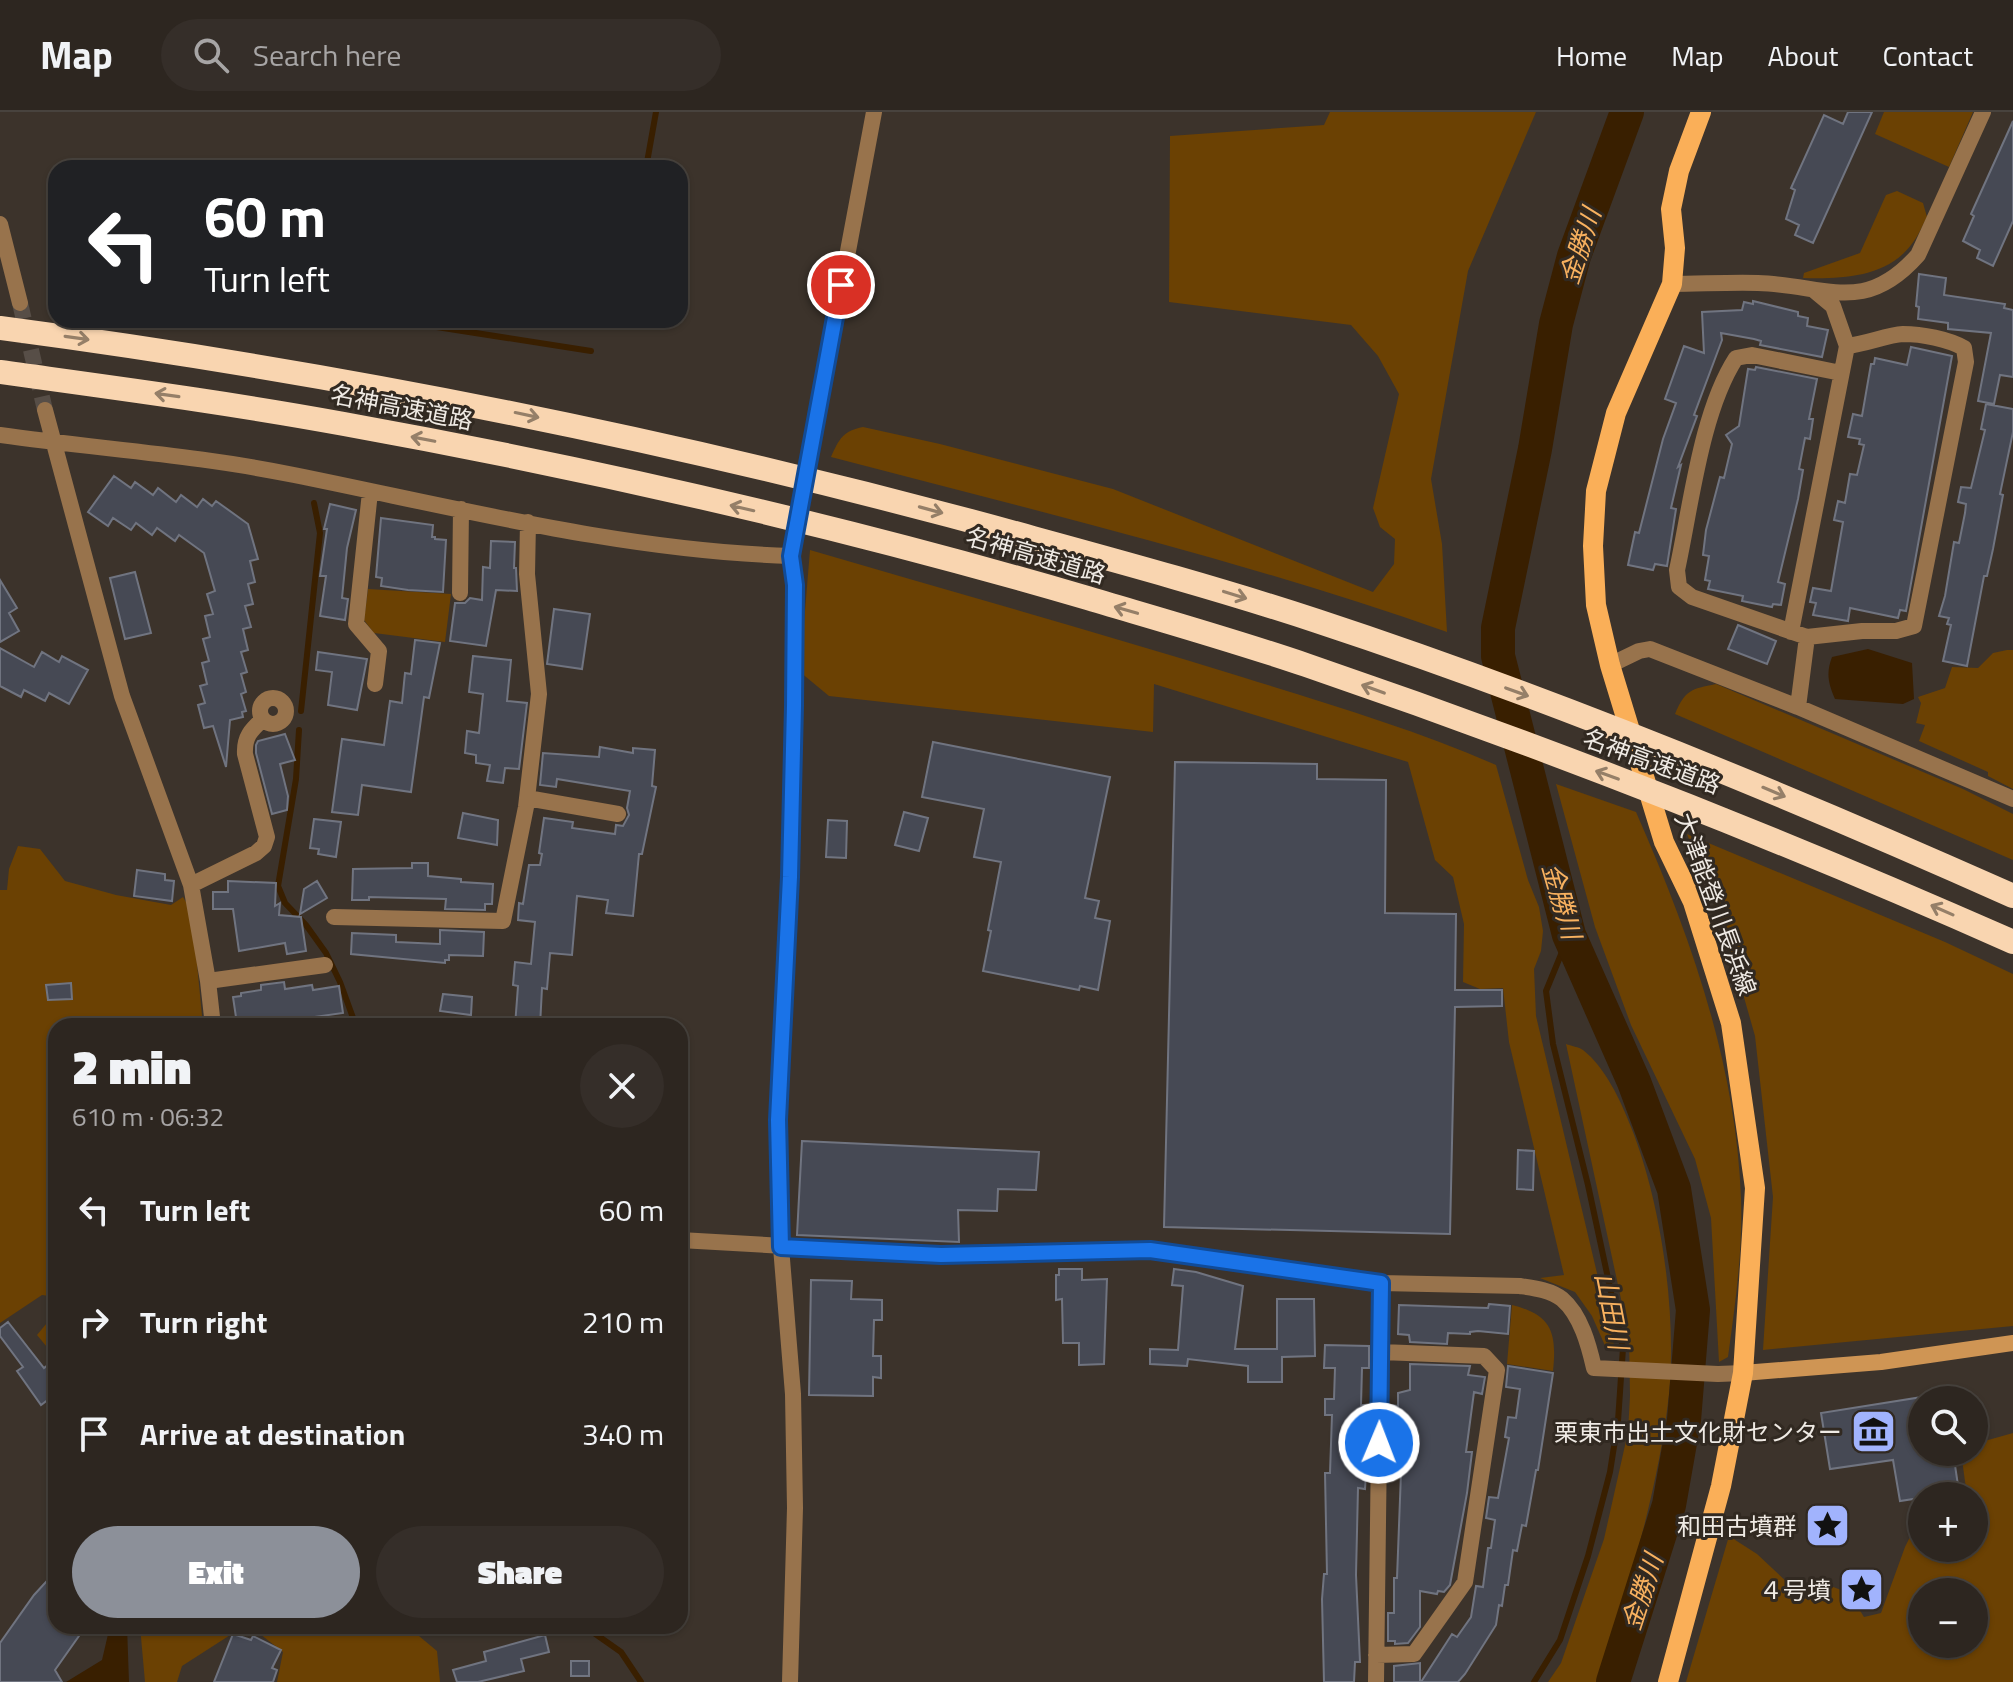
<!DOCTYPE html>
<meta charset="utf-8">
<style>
body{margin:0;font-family:"Titillium Web","Noto Sans JP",sans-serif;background:#352e29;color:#f1f3f6;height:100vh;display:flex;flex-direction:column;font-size:30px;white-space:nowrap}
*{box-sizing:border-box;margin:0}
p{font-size:26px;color:#a7a5a5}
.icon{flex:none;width:44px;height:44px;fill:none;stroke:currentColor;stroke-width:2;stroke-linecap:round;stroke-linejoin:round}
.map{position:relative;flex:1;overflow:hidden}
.panel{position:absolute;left:48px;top:906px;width:640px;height:616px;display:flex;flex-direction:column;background:#2d2620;border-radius:24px;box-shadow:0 2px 6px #0004,0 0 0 2px #48433e}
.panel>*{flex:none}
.top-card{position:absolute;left:48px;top:48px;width:640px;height:168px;border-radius:24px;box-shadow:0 2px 6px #0004,0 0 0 2px #48433e;background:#202124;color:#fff;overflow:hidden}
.fabs{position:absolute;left:1908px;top:1274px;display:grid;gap:16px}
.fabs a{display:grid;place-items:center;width:80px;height:80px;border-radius:50%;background:#2d2620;box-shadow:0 2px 6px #0004,0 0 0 2px #48433e;font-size:40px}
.pin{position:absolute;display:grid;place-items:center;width:68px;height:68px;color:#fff;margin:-34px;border:4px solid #fff;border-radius:50%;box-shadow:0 2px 8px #0007}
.me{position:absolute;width:88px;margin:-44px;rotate:1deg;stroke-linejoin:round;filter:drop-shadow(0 0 6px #0008)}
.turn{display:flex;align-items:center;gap:28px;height:168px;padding:0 24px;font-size:36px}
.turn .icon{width:104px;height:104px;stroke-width:2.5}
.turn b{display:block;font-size:56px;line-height:68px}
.round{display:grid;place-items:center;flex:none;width:84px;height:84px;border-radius:42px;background:#352e29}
.summary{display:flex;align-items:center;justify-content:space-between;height:136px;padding:0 24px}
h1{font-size:48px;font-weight:800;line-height:60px}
.action{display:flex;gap:16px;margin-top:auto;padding:16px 24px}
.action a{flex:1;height:92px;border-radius:48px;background:#8c9099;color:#fff;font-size:32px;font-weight:800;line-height:92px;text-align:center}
.action a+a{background:#352e29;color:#f1f3f6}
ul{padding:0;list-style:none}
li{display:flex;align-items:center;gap:24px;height:112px;padding:0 24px}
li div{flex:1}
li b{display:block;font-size:30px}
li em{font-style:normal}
header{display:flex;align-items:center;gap:48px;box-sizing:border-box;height:112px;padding:0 40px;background:#2d2620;border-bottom:2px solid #48433e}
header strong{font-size:38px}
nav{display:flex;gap:44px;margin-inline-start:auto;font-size:28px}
.search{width:560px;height:72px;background:#352e29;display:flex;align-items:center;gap:20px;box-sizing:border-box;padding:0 28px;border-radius:44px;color:#a7a5a5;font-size:30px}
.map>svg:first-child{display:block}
.green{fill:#6b4103;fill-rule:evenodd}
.water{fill:#391f00}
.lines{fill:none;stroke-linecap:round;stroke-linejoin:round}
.stream{stroke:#391f00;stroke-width:6}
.river{stroke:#391f00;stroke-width:34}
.building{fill:#464954;stroke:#707480;stroke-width:2}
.street-tunnel{stroke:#574e47;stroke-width:16;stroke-dasharray:16 8;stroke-linecap:butt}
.street{stroke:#98734c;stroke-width:16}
.secondary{stroke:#cf9554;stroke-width:16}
.primary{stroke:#faaf58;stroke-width:20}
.highway{stroke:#f9d5b0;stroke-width:24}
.oneway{stroke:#957f68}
.route-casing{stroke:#114b97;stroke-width:20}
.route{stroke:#1a73e8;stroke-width:14}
.labels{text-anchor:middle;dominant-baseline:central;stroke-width:6;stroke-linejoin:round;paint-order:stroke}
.street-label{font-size:24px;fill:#efeae4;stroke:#312921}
.poi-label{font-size:24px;fill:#efeae4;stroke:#312921;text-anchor:end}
.water-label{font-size:26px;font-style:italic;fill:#f8b15f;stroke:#312921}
</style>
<header>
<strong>Map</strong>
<div class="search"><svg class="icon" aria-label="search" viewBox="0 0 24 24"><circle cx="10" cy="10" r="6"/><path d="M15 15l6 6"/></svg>Search here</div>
<nav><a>Home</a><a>Map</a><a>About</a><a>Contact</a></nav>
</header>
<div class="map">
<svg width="2013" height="1570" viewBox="0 0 2013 1570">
<rect width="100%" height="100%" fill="#3c332b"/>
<path class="green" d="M1330,0H1536L1468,159L1431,367L1442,432L1447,520C1246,449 1037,399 831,345C839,327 843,319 863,315L940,332L1113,377L1373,480L1394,452L1395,427L1380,415L1373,396L1399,282L1378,244L1351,213L1169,190L1170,24L1324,13Z
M1884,0H1973L1949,55L1875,22Z
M1897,79L1923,91L1927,105C1922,114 1918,125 1911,133C1886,166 1840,167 1803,166L1804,161L1860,141L1886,83Z
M810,438C954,480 1099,521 1242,565C1328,592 1414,617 1496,653L1528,768L1539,795L1543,819L1541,839L1534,857L1536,904L1615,1237L1606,1236L1592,1204L1575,1180L1540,1166L1564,1163L1509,930L1503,876L1480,877L1463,870L1464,812L1453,765L1435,748L1408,650L1154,572L1153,620L829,584L800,560Z
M368,477L451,482L445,530L374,521L364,508Z
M2007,538H2013V677L1988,664V660L1919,629L1925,613L1916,611L1921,591L1918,585L1945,576L1952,555L1978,556L1993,541Z
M1716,572L1963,677L2013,702V748L1675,602C1685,578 1691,577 1716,572Z
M1556,672L1636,700C1690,823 1736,951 1741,1086C1743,1139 1735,1193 1728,1245L1719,1250L1711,1106L1695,1047L1631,913L1595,815Z
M1687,722L1945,830L2013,862V1214L1763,1238L1773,1085L1755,924L1728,829Z
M18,734L40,737L65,769L116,783L171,793L183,785L192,800L203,914H56V1185L42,1183L0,1211V778H7L9,757Z
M1566,932C1571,934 1579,935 1583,938C1605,955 1621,989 1631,1015C1661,1090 1677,1201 1669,1282C1659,1376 1627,1481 1597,1570H1548L1561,1551L1604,1427L1628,1320L1630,1284L1629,1224Z
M1512,1193C1552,1203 1557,1221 1553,1259L1507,1252Z
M56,1200V1246L37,1223Z
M2013,1321V1570H1686L1729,1424L1757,1442L1805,1487L1828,1473L1849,1481L1864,1505L1881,1501L1905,1435L1921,1403L1922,1436H1974V1384H1967L1961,1340H1974V1332ZM1922,1480H1974V1532H1922Z
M140,1514H407L437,1539L440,1570H277L283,1540L260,1522L238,1518L182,1554L177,1570H145Z"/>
<path class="water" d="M1868,537L1912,551L1914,587L1903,592L1835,587C1828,571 1826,561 1832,545Z
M108,1514H127L129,1570H66L102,1548L109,1518L106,1516Z"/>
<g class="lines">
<path class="stream" d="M646,56L656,0
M392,208L591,239
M301,599L320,421L314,391
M299,618L296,667L278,774L285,791L306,813L326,841L340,870L356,914
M584,1514L621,1540L641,1570
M1534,1570L1560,1528L1588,1444L1610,1360L1618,1309L1623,1236L1588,1073L1553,932L1546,879L1569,823"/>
<path class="river" d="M1613,1570L1669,1393L1684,1308L1693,1198L1674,1077L1634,970L1569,823L1498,544V516L1535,337L1556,212L1574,144L1627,0"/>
</g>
<path class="building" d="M1848,0H1872L1813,131L1795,123L1799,113L1786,107L1795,78L1791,76L1824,3L1843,12Z
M2013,9V109L1993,154L1977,146L1980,138L1963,129L1974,104L1971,102Z
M1919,162L1946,166L1944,183L2005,192L2004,196L2013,198V265L2000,263L1994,292L1978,289L1991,221L1948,217V211L1918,207L1919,195L1916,194Z
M1753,189L1798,200V204L1808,206L1807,214L1828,218L1822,245L1760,233L1761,229L1754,227L1721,221L1722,228L1694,303L1697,304L1678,355L1681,353L1671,396L1676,397L1667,454L1655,452L1653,458L1628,453L1635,420L1639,421L1663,327L1676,291L1665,287L1684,234L1704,241L1702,200L1742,198L1744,190L1753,192Z
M1911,235L1952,244L1906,499L1900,498L1898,506L1850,496L1848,509L1813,503L1816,491L1810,490L1813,476L1831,479L1843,410L1834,408L1838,389L1845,391L1850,362L1857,363L1864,333L1859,332L1860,327L1848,325L1853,302L1862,304L1871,252H1874L1875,246L1907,253Z
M1756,255L1817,267L1809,307H1813L1810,327L1805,326L1799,357L1803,358L1798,387L1778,470L1785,472L1781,493L1773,492L1772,495L1742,489L1743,484L1708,477L1710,469L1705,468L1709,444L1703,443L1706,418L1720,365L1724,366L1732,332L1726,323L1739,314L1748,257L1755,258Z
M1986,292L2013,297V320L2000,382L2003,383L1993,437L1987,464H1984L1967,554L1943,549L1951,513L1947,512L1949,506L1939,504L1945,484L1954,430L1959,431L1965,401L1966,392L1958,390L1961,375L1971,376L1985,318L1981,317Z
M114,364L131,376L135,370L153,383L158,376L176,390L181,383L197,395L203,387L212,394L216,389L248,412L258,447L250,449L255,470L248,472L253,492L245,494L251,515L243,517L248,538L241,540L247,560L241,562L246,580L241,582L246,599L242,600L243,605L230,608L226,655L213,614L204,616L198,593L205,591L200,574L207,572L202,551L209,549L203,527L210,525L205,504L213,502L207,482L215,479L204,441L179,423L175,429L157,416L152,423L136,411L131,418L113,406L108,414L88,400Z
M330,392L356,398L347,436L342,486L348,487L345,508L320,504L326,464H320L327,417H324Z
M381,406L433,413L432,425H435V427L446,428L443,480L408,478L381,474L382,466L376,465Z
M491,429L515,430L514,456H516L517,479L496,478L486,534L450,529L455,491H465L470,486L482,488L483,455L490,456Z
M135,460L151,521L125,527L110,466Z
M0,468L17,496L9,501L19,519L0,530Z
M554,497L590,502L582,557L547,552Z
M1738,513L1776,529L1767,552L1728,537Z
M415,528L440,531L429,586L424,585L411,680L362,673L358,703L332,700L342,627L384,633L390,589L402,591L405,561L411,562Z
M0,536L34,555L42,540L59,550L62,544L88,558L69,592L49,581L45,589L24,578L21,585L0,574Z
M318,540L367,547L357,598L328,593L332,560L316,558Z
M473,544L511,548L507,589L527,591L519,657L505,656L503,671L487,669L490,653L476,651V643L465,641L467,619L479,621L483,582L469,580Z
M285,622L295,648L280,652L288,684L287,698L272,702L256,641V633L258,629Z
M933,630L1110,665L1085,786L1099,789L1095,806L1110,809L1098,878L1080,874L1079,878L983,859L991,819L988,818L1001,750L974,745L984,697L922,685Z
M600,635L633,641V636L655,638L652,674L656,675L642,742H639L633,804L606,801L608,788L577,784L572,843L550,841L547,877L542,876L540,914H515L518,874L513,873L515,850L531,852L535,810L518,808L519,791L523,792L529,753H540L542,742L539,741L544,706L573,710L572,716L615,722L616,713L623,714L629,703L627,696L630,679L557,667L556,675L540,673L543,641L599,645Z
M1175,650L1317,652V667L1386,668L1385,801L1456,802L1455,878H1502V894L1455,895L1450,1122L1164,1115Z
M904,700L928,706L919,739L895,733Z
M463,701L498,708L497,733L458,726Z
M314,707L341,710L336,745L318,742L319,737L310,736Z
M828,708L847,709L846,746L826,745Z
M412,751H428V764L461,767V770L493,772L492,792H485V798L445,797L446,787L369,785V788H352L353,757L412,756Z
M137,758L165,762V768L174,769L172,789L134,784Z
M228,769L276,771L275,794L280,791L279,803L301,805L306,839L287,842L285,831L239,839L233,797H213V780H228Z
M317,769L327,786L300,802L304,777Z
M440,818L484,820L483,844L449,843V848H445V851L351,842L352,821L396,823V830L440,832Z
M284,870L285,877L312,873L313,878L339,874L343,901L286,909L287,914H255L254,910L237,912L233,885L241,884V881L261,878V873Z
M71,871L72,887L48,888L46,873Z
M443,882L472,885L471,903L440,899Z
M802,1029L1039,1040L1036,1078L998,1077L997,1099L958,1098L959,1130L797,1123Z
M1518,1038L1534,1039L1533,1078L1517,1077Z
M1059,1157H1082V1168L1107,1167L1104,1252L1079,1253V1231H1063L1062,1187L1056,1188V1163H1059Z
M1174,1157L1196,1160L1243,1174L1235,1237H1277V1187H1314L1315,1244L1282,1245V1270H1248V1254L1188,1247L1187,1254L1150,1252V1237L1178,1238L1183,1174L1172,1173Z
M811,1168L852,1169L851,1187L882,1188V1208H874L873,1244H881V1266L873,1265V1284L809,1283Z
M1489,1192L1510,1194L1508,1222L1478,1219L1470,1220V1222L1448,1221L1447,1232L1410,1230L1409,1223L1398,1222L1399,1193L1488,1196Z
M8,1210L44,1256L48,1253L56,1263V1275L50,1279L53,1284L41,1293L17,1259L23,1255L0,1224V1216Z
M1325,1233L1369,1234V1256H1362L1361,1293H1368V1309H1361L1360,1361L1366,1362L1365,1377L1358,1376L1356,1463L1360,1550H1355L1354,1570H1324L1322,1487L1324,1462H1327L1325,1361H1330L1332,1303H1325V1287H1334L1335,1256H1324Z
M1410,1252L1470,1254L1468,1263L1485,1265L1482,1282L1474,1280L1466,1340H1472L1467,1381L1450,1473L1444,1480L1438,1479L1437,1482L1420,1479V1515L1408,1531L1395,1532V1529H1388V1501H1394V1466H1397L1401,1361L1400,1326H1394L1390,1293L1398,1294V1281L1410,1278Z
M1508,1254L1553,1261L1538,1358H1536L1526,1414L1522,1413L1517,1439L1513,1438L1508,1473H1505L1502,1494L1499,1493L1496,1513L1465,1562L1458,1570H1421L1452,1522L1457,1525L1471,1505L1476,1474L1483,1475L1488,1436H1491L1495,1408L1486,1406L1489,1385L1498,1386L1509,1326L1505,1325L1508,1305L1516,1306L1520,1277L1506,1275Z
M1922,1285V1340H1953L1959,1380L1900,1389L1893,1348L1830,1357L1821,1301Z
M56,1459V1514H86L55,1558L62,1570H0V1531L34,1483Z
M233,1522L251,1528L253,1524L281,1538L272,1556L277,1558L273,1570H214Z
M545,1523L549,1540L521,1547L524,1559L478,1570H457L453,1558L486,1549L484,1540Z
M571,1549H589V1564H571Z
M1420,1551V1570H1394V1554Z"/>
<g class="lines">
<path class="street-tunnel" d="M20,191L45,298"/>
<path class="street" d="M0,112L20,191
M1672,172C1700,172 1730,170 1758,171C1826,173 1864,204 1918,143L1983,0
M1841,261L1752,243L1736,246C1701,300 1691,394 1677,458L1679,475L1692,485L1807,525L1862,519H1896L1914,514L1966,250L1964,236C1948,227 1922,222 1903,222C1887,223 1866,232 1847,234
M45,298L122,584L191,773L208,869L213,914
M0,323C98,337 197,343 294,363C458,396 623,439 791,444
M370,380L356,512L379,539L375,572
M460,481L461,397
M1791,520L1847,234L1833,194L1815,179
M1610,553L1639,539L1650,537L1798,595L2013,687
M260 599a13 13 0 1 1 26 0a13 13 0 1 1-26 0Z
M1798,595L1807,525
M527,686L618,702
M191,773L256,741L264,734L267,725L245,642C244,625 251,618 263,607
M334,805L503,809L526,695L539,582L527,462L528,410
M208,869L325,853
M680,1128L941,1143L1150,1138L1381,1171L1520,1174C1534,1176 1551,1178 1562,1187C1581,1203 1589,1234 1594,1256L1718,1262L1743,1261
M1376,1543L1414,1542L1465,1470L1497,1258L1484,1244L1381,1240
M790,1570L795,1396L793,1282L781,1135L778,1008L790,765L794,594L795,473L791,444L874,0
M1376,1570L1381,1171"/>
<path class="secondary" d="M1743,1261L1881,1250L2013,1231"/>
<path class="primary" d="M1668,1570L1721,1374L1743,1261L1755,1076L1731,911L1693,790L1664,730L1610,553L1596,493L1593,434L1596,379L1616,301L1672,172L1675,136L1671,97L1679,59L1701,0"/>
<path class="highway" d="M0,216C349,262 694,332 1033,426C1128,452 1223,478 1317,509C1554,587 1785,682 2013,784
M0,260C115,276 230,291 344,312C593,357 841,414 1084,485C1158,507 1233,528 1306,553C1546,635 1781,727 2013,830"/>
</g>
<defs><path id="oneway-shaft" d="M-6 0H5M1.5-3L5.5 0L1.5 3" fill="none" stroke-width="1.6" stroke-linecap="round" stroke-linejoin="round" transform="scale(2)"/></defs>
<g class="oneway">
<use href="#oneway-shaft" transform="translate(77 226) rotate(8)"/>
<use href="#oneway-shaft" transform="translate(167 283) rotate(-172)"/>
<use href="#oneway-shaft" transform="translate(527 303) rotate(12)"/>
<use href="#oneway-shaft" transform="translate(423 327) rotate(-169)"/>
<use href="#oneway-shaft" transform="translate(742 396) rotate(-167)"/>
<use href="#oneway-shaft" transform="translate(931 398) rotate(15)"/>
<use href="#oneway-shaft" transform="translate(1235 483) rotate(17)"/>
<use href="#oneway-shaft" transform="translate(1126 498) rotate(-164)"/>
<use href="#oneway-shaft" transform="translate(1373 577) rotate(-160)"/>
<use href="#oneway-shaft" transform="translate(1517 580) rotate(20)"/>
<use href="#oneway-shaft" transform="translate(1607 663) rotate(-160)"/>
<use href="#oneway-shaft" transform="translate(1774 680) rotate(23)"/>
<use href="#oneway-shaft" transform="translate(1942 798) rotate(-156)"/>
</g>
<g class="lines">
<defs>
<path id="route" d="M841,173L791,444L795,473L794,594L790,765L778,1008L781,1135L941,1143L1150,1138L1381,1171L1379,1331"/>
</defs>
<use href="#route" class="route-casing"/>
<use href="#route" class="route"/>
</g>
<defs>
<symbol id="museum-square" viewBox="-11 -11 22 22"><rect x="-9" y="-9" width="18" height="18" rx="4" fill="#a1b3fd" stroke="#312921"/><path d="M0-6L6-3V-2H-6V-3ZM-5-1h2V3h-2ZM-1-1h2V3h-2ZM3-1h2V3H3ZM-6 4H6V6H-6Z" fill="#111"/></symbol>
<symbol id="sight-square" viewBox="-11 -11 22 22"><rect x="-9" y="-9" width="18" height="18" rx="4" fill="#a1b3fd" stroke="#312921"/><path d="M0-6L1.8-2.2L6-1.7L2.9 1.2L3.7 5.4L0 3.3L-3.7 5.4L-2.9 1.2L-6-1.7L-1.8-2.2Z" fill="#111"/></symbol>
</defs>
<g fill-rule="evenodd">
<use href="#museum-square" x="1848" y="1294" width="51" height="51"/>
<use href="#sight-square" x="1802" y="1388" width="51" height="51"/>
<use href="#sight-square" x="1836" y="1452" width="51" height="51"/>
</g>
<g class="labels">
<g class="street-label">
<text transform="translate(402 295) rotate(11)">名神高速道路</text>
<text transform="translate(1036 443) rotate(16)">名神高速道路</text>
<text transform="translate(1652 649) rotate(20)">名神高速道路</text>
<text transform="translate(1716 792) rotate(70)">大津能登川長浜線</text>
</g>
<g class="poi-label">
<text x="1842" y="1320">栗東市出土文化財センター</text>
<text x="1797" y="1414">和田古墳群</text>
<text x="1831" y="1478">４号墳</text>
</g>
<g class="water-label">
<text transform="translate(1580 134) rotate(-72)">金勝川</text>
<text transform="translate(1562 789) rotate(74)">金勝川</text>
<text transform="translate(1612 1199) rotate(79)">山田川</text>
<text transform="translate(1642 1480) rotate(-72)">金勝川</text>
</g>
</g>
</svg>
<div class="fabs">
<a><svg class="icon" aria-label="search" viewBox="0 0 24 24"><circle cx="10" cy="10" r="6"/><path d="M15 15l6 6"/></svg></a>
<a>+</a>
<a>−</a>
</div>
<div class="pin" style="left:841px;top:173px;background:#d93025"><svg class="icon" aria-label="arrive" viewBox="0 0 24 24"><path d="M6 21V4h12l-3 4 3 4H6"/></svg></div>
<svg class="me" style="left:1379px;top:1331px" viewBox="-20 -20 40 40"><circle r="17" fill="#1a73e8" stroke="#fff" stroke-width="3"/><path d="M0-11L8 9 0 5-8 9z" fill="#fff"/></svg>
<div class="top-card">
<div class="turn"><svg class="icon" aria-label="left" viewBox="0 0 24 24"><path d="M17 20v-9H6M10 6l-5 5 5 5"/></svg><div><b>60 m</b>Turn left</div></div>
</div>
<section class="panel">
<div class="summary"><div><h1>2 min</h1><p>610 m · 06:32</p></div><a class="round"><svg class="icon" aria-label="close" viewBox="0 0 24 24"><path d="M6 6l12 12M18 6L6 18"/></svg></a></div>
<ul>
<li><svg class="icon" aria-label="left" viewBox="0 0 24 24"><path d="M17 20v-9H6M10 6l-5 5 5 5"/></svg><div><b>Turn left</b></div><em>60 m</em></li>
<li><svg class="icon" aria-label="right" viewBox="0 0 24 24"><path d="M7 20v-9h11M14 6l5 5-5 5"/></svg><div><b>Turn right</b></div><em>210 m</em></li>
<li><svg class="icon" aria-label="arrive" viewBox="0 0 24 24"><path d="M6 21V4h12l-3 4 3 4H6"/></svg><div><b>Arrive at destination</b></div><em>340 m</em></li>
</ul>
<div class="action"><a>Exit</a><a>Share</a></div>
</section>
</div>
